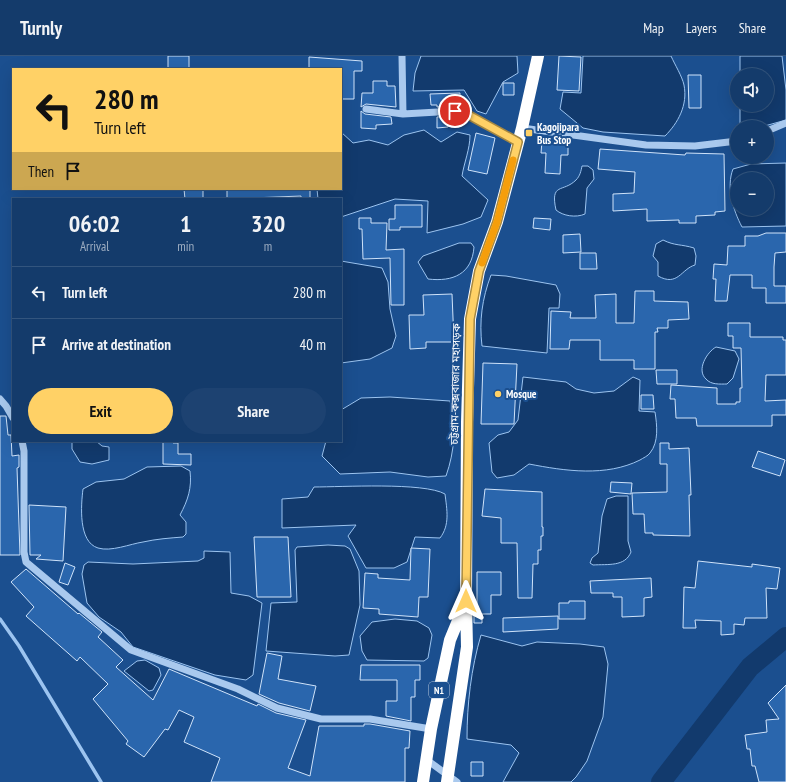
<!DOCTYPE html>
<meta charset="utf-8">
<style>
body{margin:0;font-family:"PT Sans Narrow","Noto Sans Bengali",sans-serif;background:#1d4271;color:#f1f3f6;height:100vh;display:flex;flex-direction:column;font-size:15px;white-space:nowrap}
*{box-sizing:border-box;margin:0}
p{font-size:13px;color:#9dadc1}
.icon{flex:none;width:22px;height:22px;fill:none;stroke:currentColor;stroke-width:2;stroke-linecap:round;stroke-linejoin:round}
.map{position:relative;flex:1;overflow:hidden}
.details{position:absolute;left:12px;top:142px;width:330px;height:244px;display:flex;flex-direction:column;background:#143b6b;border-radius:0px;box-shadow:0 4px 16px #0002,0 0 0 1px #33557e}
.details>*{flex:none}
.top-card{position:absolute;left:12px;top:12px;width:330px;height:122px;border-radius:0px;box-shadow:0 4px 16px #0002,0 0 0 1px #33557e;background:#ffd166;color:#111;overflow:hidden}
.buttons{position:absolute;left:730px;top:12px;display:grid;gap:8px}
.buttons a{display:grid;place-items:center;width:44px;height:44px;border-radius:50%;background:#143b6b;box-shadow:0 4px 16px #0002,0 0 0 1px #33557e;font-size:20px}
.pin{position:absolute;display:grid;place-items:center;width:34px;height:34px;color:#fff;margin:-17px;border:2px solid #fff;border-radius:50%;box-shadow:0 1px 4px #0007}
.me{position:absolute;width:44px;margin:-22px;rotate:0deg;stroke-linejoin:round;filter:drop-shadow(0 0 3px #0008)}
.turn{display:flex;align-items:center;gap:14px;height:84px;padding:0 16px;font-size:18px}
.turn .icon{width:52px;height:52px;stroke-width:2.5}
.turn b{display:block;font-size:28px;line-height:34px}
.then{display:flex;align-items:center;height:38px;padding:0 16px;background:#0003;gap:8px;font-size:15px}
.eta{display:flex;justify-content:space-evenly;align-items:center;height:68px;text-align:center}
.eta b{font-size:24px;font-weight:800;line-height:28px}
.cta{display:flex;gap:8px;margin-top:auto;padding:8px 16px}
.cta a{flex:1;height:46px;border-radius:24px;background:#ffd166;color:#111;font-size:16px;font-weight:800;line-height:46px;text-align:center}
.cta a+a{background:#1d4271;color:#f1f3f6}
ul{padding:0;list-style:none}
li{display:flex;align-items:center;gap:12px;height:52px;padding:0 16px;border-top:1px solid #33557e}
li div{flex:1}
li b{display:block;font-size:15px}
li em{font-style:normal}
header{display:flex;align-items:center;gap:24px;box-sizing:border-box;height:56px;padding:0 20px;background:#143b6b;border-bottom:1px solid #33557e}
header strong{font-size:19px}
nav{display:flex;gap:22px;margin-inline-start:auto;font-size:14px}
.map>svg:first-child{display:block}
.water{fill:#123a6d;stroke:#9cc4f0;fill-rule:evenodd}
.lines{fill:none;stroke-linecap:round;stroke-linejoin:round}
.stream{stroke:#9cc4f0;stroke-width:3.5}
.river{stroke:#123a6d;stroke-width:20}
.building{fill:#2a66ad;stroke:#cfe3fa}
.minor{stroke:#a9c9ee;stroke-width:7}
.highway{stroke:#fff;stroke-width:12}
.route-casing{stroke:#a68842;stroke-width:10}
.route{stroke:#ffd166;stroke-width:7}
.slow{stroke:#f59e0b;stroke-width:7}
.poi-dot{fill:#ffd166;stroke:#1b4f8f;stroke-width:1.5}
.labels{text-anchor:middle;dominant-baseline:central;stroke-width:4;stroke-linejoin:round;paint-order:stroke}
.shield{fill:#1b4f8f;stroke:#bbcadd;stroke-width:1}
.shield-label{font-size:10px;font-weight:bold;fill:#fff}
.poi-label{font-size:11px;font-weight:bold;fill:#fff;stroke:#1b4f8f;text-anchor:start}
.street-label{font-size:11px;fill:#fff;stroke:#1b4f8f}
</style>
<header>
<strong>Turnly</strong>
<nav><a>Map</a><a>Layers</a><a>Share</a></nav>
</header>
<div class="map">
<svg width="786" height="726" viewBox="0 0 786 726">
<rect width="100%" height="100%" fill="#1b4f8f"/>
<path class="water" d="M421,0H517L518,17L503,26L486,58L477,55L464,34L413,35L415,17Z
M583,0H671C675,9 682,20 684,29C688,49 678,67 665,80L603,76L583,72L560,53L563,36L581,37Z
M740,0H782L786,34V64L761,71H740V49H767V19H740Z
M424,74L441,86L457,76L470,79C470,93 464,107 462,120L488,144L481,161L463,168L427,177L428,145L395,143L341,161V143H318L317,133H341V76L353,87L369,84L388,89L404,79Z
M786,107V170L742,171C733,154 726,131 733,113L751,108ZM737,123H767V153H737Z
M582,110H588L593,114L594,123L587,132L585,158C576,162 563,160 556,154C550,126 563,137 576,124C580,120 581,115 582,110Z
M663,184C675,190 681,188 694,192L696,200L695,209C681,213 678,231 658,220V206L653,200L656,188Z
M459,187H471L474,191C472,218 453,226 428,223L418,206L423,200Z
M341,205L382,212L388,226L390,253L396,280L392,292L370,303L341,307Z
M491,219L506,220L556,229L560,238L559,252H549L547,297L482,290C479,265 482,243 491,219Z
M716,291L735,295L739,303L733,322L727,328C720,328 711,329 706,323C696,314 707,296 716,291Z
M523,321L566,326L576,333L594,337L614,335L633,321L640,324L639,355L655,356C657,369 659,386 650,397C648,400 643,402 640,404C606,421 565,415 529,408L514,419L497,422L492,416L489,387L498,379L509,376L518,364Z
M390,341L450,345C456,372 455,394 446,420L428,421L390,416L340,418L322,400L326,385H341V354L361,342Z
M72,385H96L102,390L109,391V404L92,408L80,406L72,393Z
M181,410L190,415C192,432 188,444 180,459L186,466V478L183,481C170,482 156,483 143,486C130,488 111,496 98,492C78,486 81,449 83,433L96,426L124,423L147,411Z
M314,431C341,431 424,426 445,438C447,454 450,469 440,482L415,481L407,506L394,512H366L348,480L356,469L282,472V443L308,441Z
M616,440H628V485L631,496C625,511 608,508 593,509L590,507L592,502L598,497L602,460L607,443Z
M328,489L345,490L350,493L359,515L360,549L349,599L335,600L266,595L271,547L297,546L295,494L297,491Z
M204,495L230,496L231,537L249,540L262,547L253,619L246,624L215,619L133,591L121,576L99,561L87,547L82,518L84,509L88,506L133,508L198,505L204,502Z
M395,563L417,565L429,572L432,579L428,602L424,605L367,604L362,595L360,580L372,566Z
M481,579L522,590L537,586L580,588L604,591L608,608L603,661L587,705L576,721L571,726H503L519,697L511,689L467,683C467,648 471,613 481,579Z
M145,604L159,612L161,619L153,634L149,635L124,615L137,605Z"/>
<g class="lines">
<path class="stream" d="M0,563L19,590L101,726"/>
<path class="river" d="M661,726L750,611L786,581"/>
</g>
<path class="building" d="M168,0H189V13H168Z
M559,0L581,1L579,35L557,34Z
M309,1L362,5V15H354V43H341L342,13H309Z
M688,19H701V52H689Z
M373,25H387V30H395L396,51L366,48L361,51L362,37H373Z
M503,27H514V39H503Z
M460,37V48L437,51V49H431L430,38Z
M361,55L365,58L391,61L392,68L376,69V73L361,72Z
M448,60V71L437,72V61Z
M476,77L495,82L487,118L468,114Z
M542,85L568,86V99H561L560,118L545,117L546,97H541Z
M600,93L685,99L686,97L724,98L725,155L715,156V159L696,160V167H679V164L647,165V153L613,155V138L634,137L635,116L598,113Z
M184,133H203V143H185Z
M227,133H310V143H301V140L227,143Z
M395,149H422V171H400V174H389V163H395Z
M359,162H371V167H387L386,194L404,193V249H391L390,202L363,203L362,173H359Z
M534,162L551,163L550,174L533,172Z
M766,177H786V196L775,197L774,211V230H786V247H766V232H752V219H730L727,245H715L716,223H713L714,208L727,209L728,190H745V180H758Z
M580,178L581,196L563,197V179Z
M580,197H596L597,213H580Z
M635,235H654V245L688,246L689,263L668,264V272H657L658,276H655V313H634V304H600V284H570L569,293H550L551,255L571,256L570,262H596L595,239L616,238V267H634Z
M452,238L454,286H426V292L410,293L409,259H424L423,239Z
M728,267H750V281H783V284H786V319H766L765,345L786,344V359H772V370H697L696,362H676L675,343H670L671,329L717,332V348H736V346H740V332H742L741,292H733V280H728Z
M483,307L517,308L514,368H481Z
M656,314H677V328H657Z
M641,339H653L654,353H641Z
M0,360H6L8,379H11L12,400L19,399V411L17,412L20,499H0Z
M163,385H173V387H178V398H191V409L163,408Z
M660,387H669V393L689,392L691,439H689L690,480L653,479V477H645L644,458H633L632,437L667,436V408H660Z
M758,395L785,404L780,420L752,411Z
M611,426L632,427L631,438L610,436Z
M485,433L542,436V471H543V480H541V494H538V508H533L532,542H518L517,487H501V462L482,460Z
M29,449L66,451L63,505L36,503L41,499H30Z
M254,481H288L291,541H257Z
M411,492L430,493L428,541H419L418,561L379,558V553L363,552L365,517L378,518V522L410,524Z
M698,505L752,511V508L780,512L777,533L766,532L767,562H745L744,569L734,568V578L721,579V565L695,564L696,572H683L684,531L695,532Z
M65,507L75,511L68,529L59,526Z
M26,513L78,558L79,557L102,576L98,581L123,604L116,611L153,644L169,613L257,650L258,648L276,657L306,664L288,712L310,720L319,670H364V668H370L410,675L409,692H405V726H211L220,702L184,686L194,661L179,654L168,674L165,673L144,701L126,688L128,685L93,643L108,628L80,601L77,605L26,560L34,551L11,526Z
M477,516H501V539H491V558H482V567H474V548H477Z
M651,522L652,541L644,542V560L622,561V541H613V537H591L590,525Z
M569,545H585V563H559V547H569Z
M558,560V573L503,576V562Z
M267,597L282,600L278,623L316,630L310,655L279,647L259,638Z
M361,609H420V624H415V641H411V665L386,660V645H397V624H360Z
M786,629V726H759L755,710H752L750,693H747L745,679L767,676L766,664L779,663L768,647Z
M471,706H483V720H471Z"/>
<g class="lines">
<path class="minor" d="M402,0L403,58
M366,53L403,58L455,55L465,57L518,86
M522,72L646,89L695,90L737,85
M767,75L786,67
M0,343L6,350L13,362
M22,385L24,395V496L26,506L131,594L238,633L277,652L321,663H370L431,673
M427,704L457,726"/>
<path class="highway" d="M423,726L431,673L450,584L464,550
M447,726L467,591L466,545L467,366L470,263L479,215L497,166L522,72L538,0"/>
</g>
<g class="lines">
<defs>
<path id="route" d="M455,55L465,57L518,86L497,166L479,215L470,263L466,545"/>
</defs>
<use href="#route" class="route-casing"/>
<use href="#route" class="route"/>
<path class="slow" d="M482,207L497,166L513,104"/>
</g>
<g class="poi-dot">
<rect x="525" y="73" width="8" height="8" rx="2"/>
<circle cx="498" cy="338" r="4"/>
</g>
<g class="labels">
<rect class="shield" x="429" y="626" width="20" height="16" rx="3"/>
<g class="shield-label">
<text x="439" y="634">N1</text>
</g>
<g class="poi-label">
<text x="537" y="71">Kagojipara<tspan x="537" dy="13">Bus Stop</tspan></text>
<text x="506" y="338">Mosque</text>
</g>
<g class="street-label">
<text transform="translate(455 328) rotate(-89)">চট্টগ্রাম-কক্সবাজার মহাসড়ক</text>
</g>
</g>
</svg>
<div class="buttons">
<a><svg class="icon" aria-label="sound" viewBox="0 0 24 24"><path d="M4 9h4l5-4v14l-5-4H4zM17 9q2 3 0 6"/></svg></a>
<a>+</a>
<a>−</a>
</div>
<div class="pin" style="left:455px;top:55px;background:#d93025"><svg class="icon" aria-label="arrive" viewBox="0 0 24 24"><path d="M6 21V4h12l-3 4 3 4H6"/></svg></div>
<svg class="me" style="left:466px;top:545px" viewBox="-20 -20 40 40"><path d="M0-17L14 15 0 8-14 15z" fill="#ffd166" stroke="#fff" stroke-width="4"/></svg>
<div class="top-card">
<div class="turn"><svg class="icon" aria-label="left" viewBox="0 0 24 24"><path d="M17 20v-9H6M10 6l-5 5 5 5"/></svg><div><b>280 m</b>Turn left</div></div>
<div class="then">Then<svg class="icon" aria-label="arrive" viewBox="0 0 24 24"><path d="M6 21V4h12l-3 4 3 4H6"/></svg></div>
</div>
<section class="details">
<div class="eta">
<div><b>06:02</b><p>Arrival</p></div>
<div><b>1</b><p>min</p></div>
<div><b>320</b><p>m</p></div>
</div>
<ul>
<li><svg class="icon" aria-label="left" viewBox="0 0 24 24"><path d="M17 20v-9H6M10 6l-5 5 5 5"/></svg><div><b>Turn left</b></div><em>280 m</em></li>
<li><svg class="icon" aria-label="arrive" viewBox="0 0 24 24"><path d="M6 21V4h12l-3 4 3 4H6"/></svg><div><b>Arrive at destination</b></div><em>40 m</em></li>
</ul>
<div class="cta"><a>Exit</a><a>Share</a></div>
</section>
</div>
